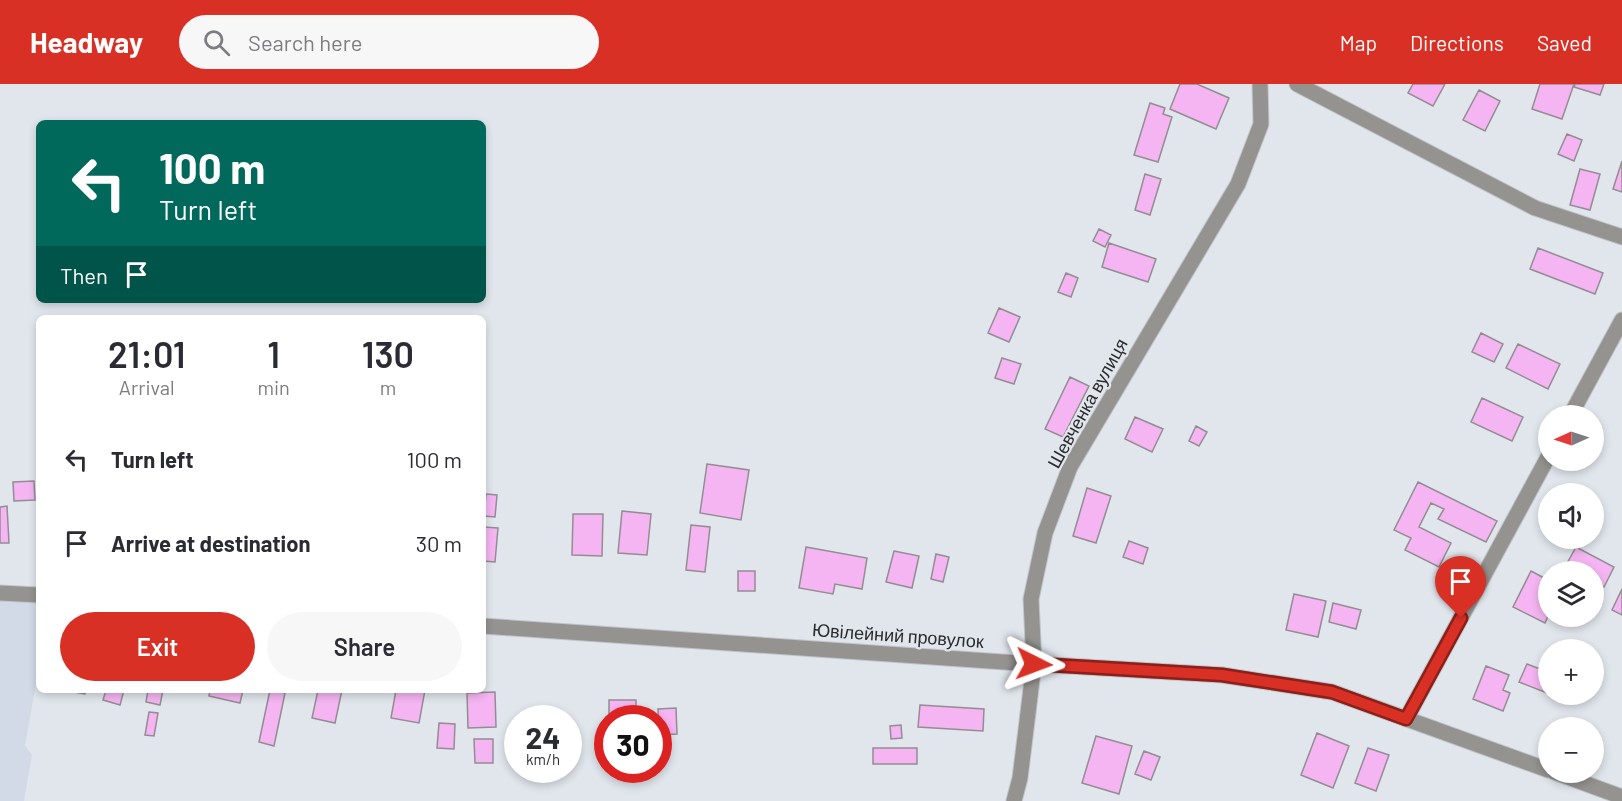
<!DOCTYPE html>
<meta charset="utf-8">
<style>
body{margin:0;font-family:Barlow,sans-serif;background:#f7f7f7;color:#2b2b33;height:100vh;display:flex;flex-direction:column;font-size:22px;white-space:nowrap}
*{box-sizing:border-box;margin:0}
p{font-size:20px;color:#7c7c81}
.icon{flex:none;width:33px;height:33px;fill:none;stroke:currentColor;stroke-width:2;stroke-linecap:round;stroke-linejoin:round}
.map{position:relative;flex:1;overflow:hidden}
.side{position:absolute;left:36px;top:231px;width:450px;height:378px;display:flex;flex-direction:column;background:#fff;border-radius:9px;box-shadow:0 3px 9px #0003}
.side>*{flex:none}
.hud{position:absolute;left:36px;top:36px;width:450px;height:183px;border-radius:9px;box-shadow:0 3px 9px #0003;background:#00695c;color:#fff;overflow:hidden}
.needle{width:39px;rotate:267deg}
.controls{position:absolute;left:1538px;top:321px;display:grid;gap:12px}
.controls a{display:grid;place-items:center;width:66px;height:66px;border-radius:50%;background:#fff;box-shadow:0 3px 9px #0003;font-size:30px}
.speed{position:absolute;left:504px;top:621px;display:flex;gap:12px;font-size:30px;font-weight:700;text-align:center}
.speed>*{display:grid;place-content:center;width:78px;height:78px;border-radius:50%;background:#fff;box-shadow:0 3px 9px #0003;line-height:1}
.speed small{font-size:15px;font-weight:400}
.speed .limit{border:9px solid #d22;background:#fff;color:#111}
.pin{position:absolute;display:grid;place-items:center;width:51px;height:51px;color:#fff;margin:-62px -26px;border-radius:50% 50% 50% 0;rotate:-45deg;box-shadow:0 0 6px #0007}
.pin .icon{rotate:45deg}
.me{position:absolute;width:66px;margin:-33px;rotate:93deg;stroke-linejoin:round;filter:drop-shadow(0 0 4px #0008)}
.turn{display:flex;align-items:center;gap:21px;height:126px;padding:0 24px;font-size:27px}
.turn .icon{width:78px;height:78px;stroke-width:2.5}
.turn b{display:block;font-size:42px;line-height:51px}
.then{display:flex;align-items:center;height:57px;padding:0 24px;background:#0003;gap:12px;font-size:22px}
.eta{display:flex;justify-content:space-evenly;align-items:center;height:102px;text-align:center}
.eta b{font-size:36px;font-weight:600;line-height:42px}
.primary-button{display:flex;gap:12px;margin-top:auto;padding:12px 24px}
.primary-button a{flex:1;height:69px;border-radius:36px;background:#d93025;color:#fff;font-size:24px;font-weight:600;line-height:69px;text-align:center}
.primary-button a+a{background:#f7f7f7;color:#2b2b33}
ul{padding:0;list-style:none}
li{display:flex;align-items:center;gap:18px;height:84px;padding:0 24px}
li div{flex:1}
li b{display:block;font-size:22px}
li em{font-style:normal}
header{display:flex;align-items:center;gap:36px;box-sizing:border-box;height:84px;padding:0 30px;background:#d93025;color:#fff}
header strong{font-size:28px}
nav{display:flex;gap:33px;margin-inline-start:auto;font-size:21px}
.search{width:420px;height:54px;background:#f7f7f7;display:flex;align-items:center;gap:15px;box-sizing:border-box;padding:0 21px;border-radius:33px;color:#7c7c81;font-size:22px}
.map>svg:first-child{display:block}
.built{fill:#d2dae7}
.building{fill:#f4b5f2;stroke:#938d92;stroke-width:1.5}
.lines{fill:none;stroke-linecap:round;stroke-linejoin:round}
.minor-casing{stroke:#c0c4ca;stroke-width:17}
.minor{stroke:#959390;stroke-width:15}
.route-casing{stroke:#8d1f18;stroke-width:15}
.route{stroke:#d93025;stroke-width:10}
.labels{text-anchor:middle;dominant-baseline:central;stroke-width:4.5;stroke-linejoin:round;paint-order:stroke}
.street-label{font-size:18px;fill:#292b2d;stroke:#e1e6ed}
</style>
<header>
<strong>Headway</strong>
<div class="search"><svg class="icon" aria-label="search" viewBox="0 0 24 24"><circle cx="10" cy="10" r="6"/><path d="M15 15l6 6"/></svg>Search here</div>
<nav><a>Map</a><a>Directions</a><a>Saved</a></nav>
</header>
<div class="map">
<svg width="1622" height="717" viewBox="0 0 1622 717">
<rect width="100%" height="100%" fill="#e1e6ed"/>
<path class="built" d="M0,510L39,513V584L25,661L32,671L24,717H0Z"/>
<path class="building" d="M1180,0H1197L1229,14L1216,45L1170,25Z
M1413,0H1445L1433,22L1408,9Z
M1540,0H1574L1562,35L1532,25Z
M1575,0H1604L1600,11L1574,3Z
M1479,6L1500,17L1485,47L1463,36Z
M1150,19L1165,24L1163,30L1172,33L1158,78L1134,71Z
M1567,50L1582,56L1574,77L1558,70Z
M1622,77V108L1613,105Z
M1580,85L1600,90L1590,126L1570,121Z
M1145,90L1161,95L1150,131L1135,126Z
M1099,145L1111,151L1105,163L1093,157Z
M1109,159L1156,175L1148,198L1102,183Z
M1538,164L1603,189L1595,210L1530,185Z
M1066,189L1078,194L1071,213L1058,208Z
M999,224L1020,233L1009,258L988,249Z
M1481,249L1503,260L1494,278L1472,268Z
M1518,260L1560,280L1548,305L1506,284Z
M1002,274L1021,280L1014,300L995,294Z
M1070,293L1089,302L1063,353L1045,345Z
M1482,314L1523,333L1512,357L1471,338Z
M1135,333L1163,345L1152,368L1125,355Z
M1196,342L1207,348L1199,362L1189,357Z
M707,380L749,386L741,436L700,429Z
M34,397L35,416L14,417L13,398Z
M1418,398L1497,437L1486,458L1438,435L1444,425L1431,419L1419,443L1451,459L1439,483L1405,466L1411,454L1394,446Z
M1087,404L1111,412L1096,459L1073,452Z
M486,410L497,411L495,433L484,432Z
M7,422L9,459H0V423Z
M622,427L651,430L647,471L618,469Z
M573,430H603L602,472L572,471Z
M691,441L710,443L705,488L686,486Z
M483,443L498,444L495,478L483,477Z
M1129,457L1148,464L1143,480L1123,473Z
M806,463L867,474L862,505L835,500L833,510L799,504Z
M1576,463L1614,483L1604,503L1593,497V488H1574L1565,483Z
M894,467L919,472L912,504L886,498Z
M936,470L949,473L943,498L931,495Z
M738,487H755V507H738Z
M1531,487L1548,496V532L1545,539L1513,523Z
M1622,505V531L1612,526Z
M1294,510L1326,517L1318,553L1286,546Z
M1333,519L1361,526L1356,545L1329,538Z
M1527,580L1548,588L1547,609L1519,598Z
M1486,582L1509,591L1503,606L1510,609L1503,627L1473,615Z
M62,606H86L85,610Z
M106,606H124L120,621L103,616Z
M148,606H163L160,621L146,618Z
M210,606H243L240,619L209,612Z
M270,606L285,609L274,662L259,658Z
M318,606H342L335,639L312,634Z
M396,606H425L419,639L391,634Z
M495,608L496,643L468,644L467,609Z
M609,616H636V634H609Z
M920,621L984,625L983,647L918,643Z
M676,624L677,650L659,651L658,625Z
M149,628L158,629L154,652L145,651Z
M439,639L455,640L454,665L437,664Z
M901,641L902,654L891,655L890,642Z
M1317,649L1349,662L1333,704L1301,691Z
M1096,652L1132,662L1119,710L1082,699Z
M474,655H493V679H475Z
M873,664H917V680H873Z
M1368,664L1389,671L1376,707L1355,699Z
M1144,667L1160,673L1151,696L1135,690Z"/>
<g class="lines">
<defs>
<path id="minor" d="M1297,0L1535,124L1622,153
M1570,332L1622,236
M0,509L39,511
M483,542L1034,580L1222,591L1332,608L1548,686
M1406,635L1548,373
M1554,688L1622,713
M1014,717L1020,694L1034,580L1031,515L1045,449L1070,383L1238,100L1261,40L1260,0"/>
</defs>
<use href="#minor" class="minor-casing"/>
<use href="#minor" class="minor"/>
</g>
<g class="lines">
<defs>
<path id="route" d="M1034,580L1222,591L1332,608L1406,635L1461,534"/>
</defs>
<use href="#route" class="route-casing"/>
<use href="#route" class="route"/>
</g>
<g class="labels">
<g class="street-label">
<text transform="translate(1087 319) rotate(-61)">Шевченка вулиця</text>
<text transform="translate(898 551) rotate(4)">Ювілейний провулок</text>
</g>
</g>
</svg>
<div class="controls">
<a><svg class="needle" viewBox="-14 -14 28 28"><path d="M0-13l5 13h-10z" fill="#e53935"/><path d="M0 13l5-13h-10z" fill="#7c7c81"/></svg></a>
<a><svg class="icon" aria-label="sound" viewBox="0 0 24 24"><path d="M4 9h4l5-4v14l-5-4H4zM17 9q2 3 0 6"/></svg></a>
<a><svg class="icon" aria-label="layers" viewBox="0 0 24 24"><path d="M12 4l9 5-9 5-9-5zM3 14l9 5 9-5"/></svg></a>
<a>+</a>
<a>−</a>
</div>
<div class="speed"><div>24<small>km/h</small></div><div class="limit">30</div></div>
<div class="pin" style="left:1461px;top:534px;background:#d93025"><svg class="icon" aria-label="arrive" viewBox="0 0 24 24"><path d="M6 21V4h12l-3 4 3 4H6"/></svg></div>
<svg class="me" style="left:1034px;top:580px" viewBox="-20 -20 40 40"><path d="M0-17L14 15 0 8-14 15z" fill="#d93025" stroke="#fff" stroke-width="4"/></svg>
<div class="hud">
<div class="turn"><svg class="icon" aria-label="left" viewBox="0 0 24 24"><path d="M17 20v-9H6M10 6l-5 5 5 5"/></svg><div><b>100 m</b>Turn left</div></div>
<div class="then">Then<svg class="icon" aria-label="arrive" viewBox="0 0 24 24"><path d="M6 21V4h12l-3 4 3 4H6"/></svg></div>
</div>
<section class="side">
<div class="eta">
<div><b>21:01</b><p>Arrival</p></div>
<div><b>1</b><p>min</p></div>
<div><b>130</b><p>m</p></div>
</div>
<ul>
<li><svg class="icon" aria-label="left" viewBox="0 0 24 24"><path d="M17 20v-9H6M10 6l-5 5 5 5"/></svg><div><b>Turn left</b></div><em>100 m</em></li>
<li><svg class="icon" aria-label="arrive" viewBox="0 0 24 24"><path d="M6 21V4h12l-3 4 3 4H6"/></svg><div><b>Arrive at destination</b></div><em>30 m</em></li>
</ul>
<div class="primary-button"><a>Exit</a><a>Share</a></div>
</section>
</div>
